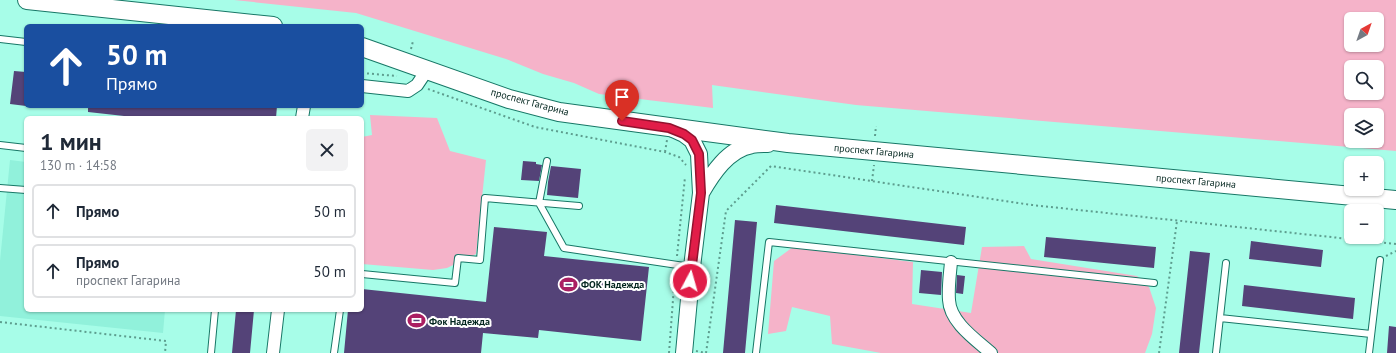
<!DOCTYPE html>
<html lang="ru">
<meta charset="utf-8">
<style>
body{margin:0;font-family:"PT Sans",sans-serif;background:#f2f2f3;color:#1f2937;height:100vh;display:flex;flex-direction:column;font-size:15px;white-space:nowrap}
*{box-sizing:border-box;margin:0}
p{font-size:13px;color:#747a83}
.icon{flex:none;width:22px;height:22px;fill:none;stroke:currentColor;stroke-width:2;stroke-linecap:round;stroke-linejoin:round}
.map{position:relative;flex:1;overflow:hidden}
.drawer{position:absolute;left:24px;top:116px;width:340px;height:196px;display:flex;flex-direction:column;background:#fff;border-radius:6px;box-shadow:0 1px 3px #0004}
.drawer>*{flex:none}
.guide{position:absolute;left:24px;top:24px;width:340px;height:84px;border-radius:6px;box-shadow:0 1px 3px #0004;background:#1a4fa0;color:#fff;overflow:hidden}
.needle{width:26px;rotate:40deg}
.buttons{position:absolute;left:1344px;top:12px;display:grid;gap:8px}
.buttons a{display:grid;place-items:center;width:40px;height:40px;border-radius:6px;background:#fff;box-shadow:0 1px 3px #0004;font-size:20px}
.pin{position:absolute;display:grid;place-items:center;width:34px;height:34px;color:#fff;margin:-41px -17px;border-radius:50% 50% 50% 0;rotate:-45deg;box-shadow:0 0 4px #0007}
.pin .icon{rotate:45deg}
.me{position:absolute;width:44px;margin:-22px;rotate:6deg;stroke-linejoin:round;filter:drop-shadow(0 0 3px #0008)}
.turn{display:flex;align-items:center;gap:14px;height:84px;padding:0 16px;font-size:18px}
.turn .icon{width:52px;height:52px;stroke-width:2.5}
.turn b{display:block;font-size:28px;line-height:34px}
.round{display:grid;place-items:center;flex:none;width:42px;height:42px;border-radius:6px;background:#f2f2f3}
.head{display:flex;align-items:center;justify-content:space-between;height:68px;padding:0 16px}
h1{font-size:24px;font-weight:700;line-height:30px}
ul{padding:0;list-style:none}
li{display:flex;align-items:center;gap:12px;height:54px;margin:0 8px 6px;padding:0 8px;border:2px solid #e0e1e3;border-radius:6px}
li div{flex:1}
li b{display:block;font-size:15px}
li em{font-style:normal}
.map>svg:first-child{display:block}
.built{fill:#91f1db}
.green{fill:#f5b3c9;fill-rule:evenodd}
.building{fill:#544378}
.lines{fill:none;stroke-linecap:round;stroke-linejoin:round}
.service-casing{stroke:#177766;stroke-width:8}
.minor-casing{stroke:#177766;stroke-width:14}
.secondary-casing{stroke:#177766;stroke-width:18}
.primary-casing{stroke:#177766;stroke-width:20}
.path{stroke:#5d9d8e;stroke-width:2;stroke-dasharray:2 3;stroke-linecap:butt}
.service{stroke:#fff;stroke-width:6}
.minor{stroke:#fff;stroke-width:12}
.secondary{stroke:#fff;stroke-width:16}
.primary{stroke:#fff;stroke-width:18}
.route-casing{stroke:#92132f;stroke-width:10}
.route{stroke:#e11d48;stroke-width:7}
.labels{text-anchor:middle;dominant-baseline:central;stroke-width:4;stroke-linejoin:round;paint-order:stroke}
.street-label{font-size:10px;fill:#00241d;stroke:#fff}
.poi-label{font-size:10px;font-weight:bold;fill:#00241d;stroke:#fff;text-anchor:start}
</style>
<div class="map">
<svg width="1396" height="353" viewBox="0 0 1396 353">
<rect width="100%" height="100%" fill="#a7fde8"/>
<path class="built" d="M10,160L26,162V310H165L163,333L0,316V261Z"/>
<path class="green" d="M234,0H1396V151L856,105L712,85L713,108L599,94L574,83L543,74L506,59L356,13ZM1351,19H1377V45H1351ZM1351,67H1377V93H1351ZM1351,115H1377V141H1351Z
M370,115L437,118L450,151L486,160L476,254L447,268L433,270L362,264V137L372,135Z
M1024,246L1031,259L1137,276L1149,287L1156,308L1152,334L1145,353H881L832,344L830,316L792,307L786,331L768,334L774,261L793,247L913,262L912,304L971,313L982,247Z"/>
<path class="building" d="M14,71L26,72V106L10,104Z
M88,106H277L276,118H142L88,112Z
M523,161L536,162V164L542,165L539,181L521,180Z
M551,166L581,169L578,198L547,195L548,182Z
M776,205L966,227L964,245L774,223Z
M735,220L757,222L745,353H723Z
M494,227L547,232L544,256L649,267L641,341L539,330L538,338L483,333L481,353H344L348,310H362V289L486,302Z
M1046,237L1156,247L1154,268L1044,257Z
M1251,241L1323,250L1321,267L1249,259Z
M1190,251L1210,253L1199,353H1179Z
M921,270L942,272L941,295L919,293Z
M957,275L965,276L963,294L956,293Z
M1244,285L1355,298L1353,319L1242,306Z
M236,310H254L250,353H232Z
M1389,326L1396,327V353H1387Z"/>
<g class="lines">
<defs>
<path id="service" d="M0,39L26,42
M0,145L26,148
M547,161L539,203L564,248L691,267
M0,188L26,190
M362,274L455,283L458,258L480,260L485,198L579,206
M1220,318L1371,334
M211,353L215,310
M334,353L340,310
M756,353L769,242L1154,283
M1216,353L1226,263
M1369,353L1380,260"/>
<path id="minor" d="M362,86L408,91L417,85L427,70
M302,118L304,106
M951,262C950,274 948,287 949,300C950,322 975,339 991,353
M273,353L278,310"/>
<path id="secondary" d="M673,129L684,134L692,140L699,154L700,174L701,193L692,267L684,353
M701,193C712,174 728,149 752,145C757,144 763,144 768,144"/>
<path id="primary" d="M27,0L273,26
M362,47L509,99L559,112L669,127L788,143L1396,200"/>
</defs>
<use href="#service" class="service-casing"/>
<use href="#minor" class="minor-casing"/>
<use href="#secondary" class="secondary-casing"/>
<use href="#primary" class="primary-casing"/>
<path class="path" d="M411,49L413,41
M362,73L397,76
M428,89L535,127L665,152L679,157L686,165
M875,136L876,126
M665,152L667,140
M872,181L874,165
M677,256L685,177
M1386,256L1396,251
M0,322L166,341L165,353
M696,351L706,353
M669,353L675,273
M706,353L726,211L771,166L1032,205L1396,244
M1159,353L1177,221"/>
<use href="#service" class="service"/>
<use href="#minor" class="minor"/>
<use href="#secondary" class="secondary"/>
<use href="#primary" class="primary"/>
</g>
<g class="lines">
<defs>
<path id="route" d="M622,121L669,128L684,134L692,140L699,154L701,193L690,281"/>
</defs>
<use href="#route" class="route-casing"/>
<use href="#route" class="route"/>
</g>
<defs>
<symbol id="stadium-bare" viewBox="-9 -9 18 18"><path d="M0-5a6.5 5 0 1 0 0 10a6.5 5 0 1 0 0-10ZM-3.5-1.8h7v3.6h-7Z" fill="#aa1f62" stroke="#fff" stroke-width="2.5" paint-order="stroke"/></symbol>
</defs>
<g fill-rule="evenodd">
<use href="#stadium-bare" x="556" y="272" width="25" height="25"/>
<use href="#stadium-bare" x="404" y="308" width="25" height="25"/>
</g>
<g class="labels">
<g class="street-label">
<text transform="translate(530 102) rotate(15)">проспект Гагарина</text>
<text transform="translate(874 151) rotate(5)">проспект Гагарина</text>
<text transform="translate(1196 181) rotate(5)">проспект Гагарина</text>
</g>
<g class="poi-label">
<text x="581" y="284">ФОК Надежда</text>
<text x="429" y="321">Фок Надежда</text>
</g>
</g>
</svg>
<div class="buttons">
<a><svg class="needle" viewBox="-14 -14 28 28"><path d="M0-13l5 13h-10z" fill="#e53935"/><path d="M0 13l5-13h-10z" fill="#747a83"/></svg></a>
<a><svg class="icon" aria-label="search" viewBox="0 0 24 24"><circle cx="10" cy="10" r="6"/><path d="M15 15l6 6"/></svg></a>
<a><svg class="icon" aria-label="layers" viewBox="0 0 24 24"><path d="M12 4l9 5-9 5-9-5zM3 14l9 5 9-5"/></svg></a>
<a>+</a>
<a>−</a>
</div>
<div class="pin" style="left:622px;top:121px;background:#d93025"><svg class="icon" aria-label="arrive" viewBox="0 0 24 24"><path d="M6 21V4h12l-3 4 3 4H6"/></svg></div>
<svg class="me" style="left:690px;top:281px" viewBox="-20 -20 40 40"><circle r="17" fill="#e11d48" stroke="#fff" stroke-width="3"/><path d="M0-11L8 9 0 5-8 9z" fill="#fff"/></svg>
<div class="guide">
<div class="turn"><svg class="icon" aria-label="ahead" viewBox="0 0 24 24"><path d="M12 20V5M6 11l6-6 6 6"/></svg><div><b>50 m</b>Прямо</div></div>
</div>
<section class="drawer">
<div class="head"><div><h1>1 мин</h1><p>130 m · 14:58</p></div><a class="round"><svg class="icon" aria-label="close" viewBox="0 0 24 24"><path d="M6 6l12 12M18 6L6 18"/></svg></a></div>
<ul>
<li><svg class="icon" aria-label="ahead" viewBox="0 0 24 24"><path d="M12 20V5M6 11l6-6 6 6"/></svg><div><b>Прямо</b></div><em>50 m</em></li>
<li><svg class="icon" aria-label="ahead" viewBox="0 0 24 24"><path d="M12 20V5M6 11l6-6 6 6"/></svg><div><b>Прямо</b><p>проспект Гагарина</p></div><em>50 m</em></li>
</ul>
</section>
</div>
